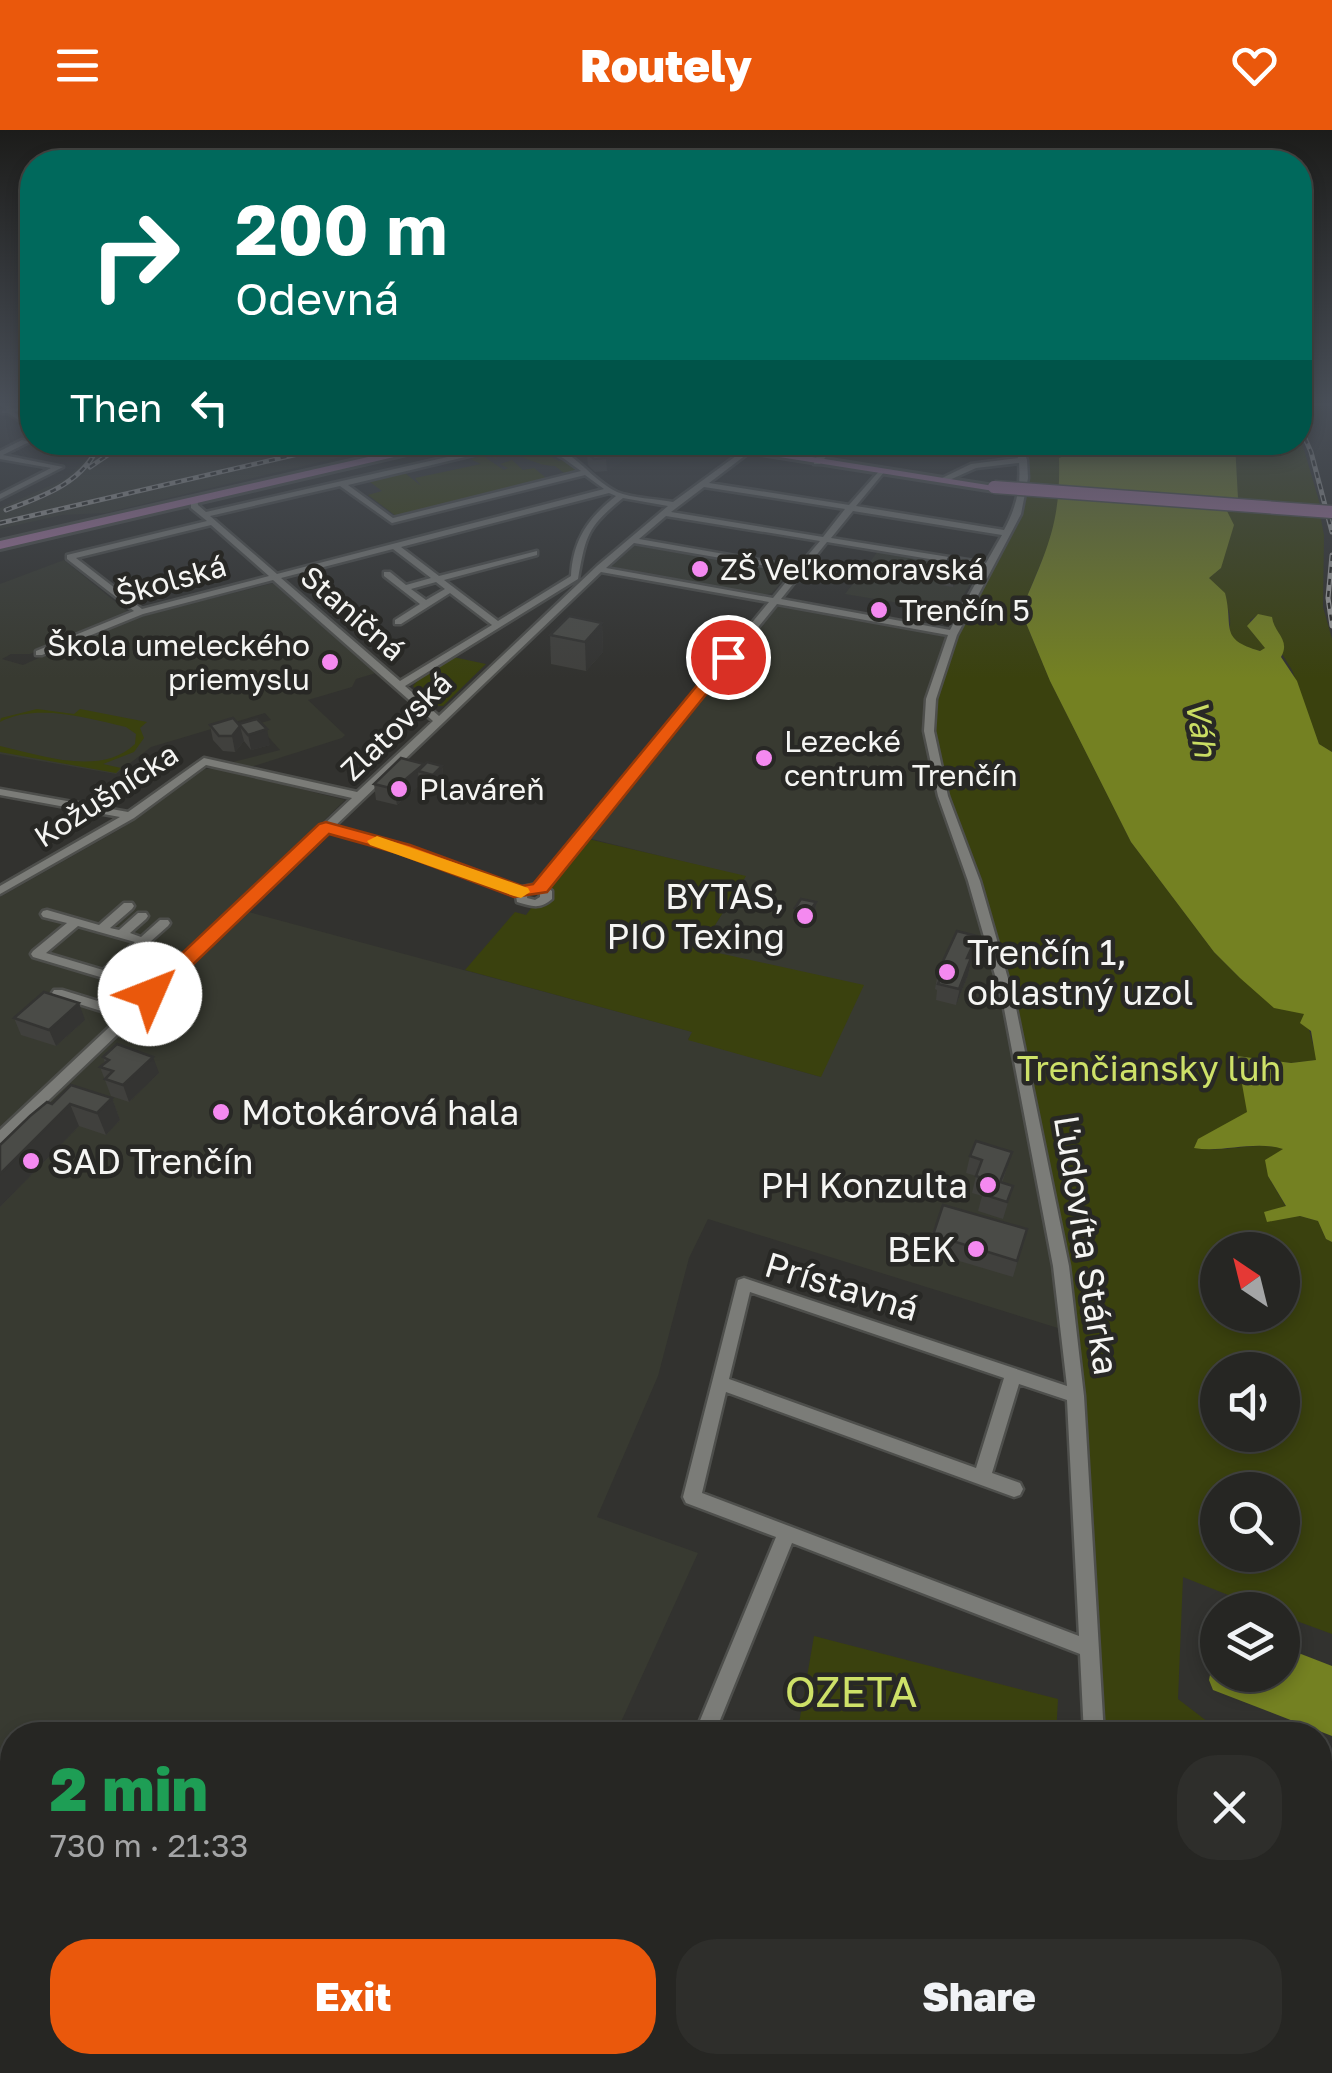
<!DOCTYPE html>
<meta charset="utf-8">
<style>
body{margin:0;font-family:"Golos Text",sans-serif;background:#2e2e2b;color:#f1f3f6;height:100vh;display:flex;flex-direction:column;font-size:38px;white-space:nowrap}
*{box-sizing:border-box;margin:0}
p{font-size:32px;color:#a4a5a6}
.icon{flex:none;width:55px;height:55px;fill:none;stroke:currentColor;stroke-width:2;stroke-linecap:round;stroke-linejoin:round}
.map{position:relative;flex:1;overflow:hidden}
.side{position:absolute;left:0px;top:1592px;width:1332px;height:352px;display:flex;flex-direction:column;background:#262623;border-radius:40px 40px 0 0;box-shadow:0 5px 15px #0003,0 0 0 2px #424341}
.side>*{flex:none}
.banner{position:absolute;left:20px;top:20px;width:1292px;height:305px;border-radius:40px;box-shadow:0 5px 15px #0003,0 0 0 2px #424341;background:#00695c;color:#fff;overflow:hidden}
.needle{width:65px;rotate:325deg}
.controls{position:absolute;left:1200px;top:1102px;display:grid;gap:20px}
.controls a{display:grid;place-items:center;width:100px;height:100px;border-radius:50%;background:#262623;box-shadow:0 5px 15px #0003,0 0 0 2px #424341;font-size:50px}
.pin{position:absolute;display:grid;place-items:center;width:85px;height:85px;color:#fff;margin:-42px;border:5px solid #fff;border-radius:50%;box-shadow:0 2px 10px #0007}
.me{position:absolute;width:110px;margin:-55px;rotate:46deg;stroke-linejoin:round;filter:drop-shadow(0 0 8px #0008)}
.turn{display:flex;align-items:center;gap:35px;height:210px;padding:0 50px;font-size:45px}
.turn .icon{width:130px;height:130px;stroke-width:2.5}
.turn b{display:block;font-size:70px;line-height:85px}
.then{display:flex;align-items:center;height:95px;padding:0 50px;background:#0003;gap:20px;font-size:38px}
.round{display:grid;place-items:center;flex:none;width:105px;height:105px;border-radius:40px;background:#2e2e2b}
.headline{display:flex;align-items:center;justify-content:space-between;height:170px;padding:0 50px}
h1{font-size:60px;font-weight:800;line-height:75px;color:#1e9e55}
.action{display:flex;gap:20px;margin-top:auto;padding:20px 50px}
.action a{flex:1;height:115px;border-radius:40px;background:#ea580c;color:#fff;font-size:40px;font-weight:800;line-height:115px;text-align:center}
.action a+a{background:#2e2e2b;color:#f1f3f6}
header{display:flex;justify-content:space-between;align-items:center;height:130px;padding:0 50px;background:#ea580c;color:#fff;font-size:45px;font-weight:800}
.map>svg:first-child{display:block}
.built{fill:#383a31}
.green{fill:#3a410e;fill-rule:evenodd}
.water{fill:#748122}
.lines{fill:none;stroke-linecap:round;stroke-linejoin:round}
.minor-casing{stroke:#4e4f4c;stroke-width:5}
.primary-casing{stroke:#4e4f4c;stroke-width:6}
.minor{fill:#7b7c78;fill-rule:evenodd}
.primary{fill:#a476a0;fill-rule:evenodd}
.rail-casing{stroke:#9f9f9d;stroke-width:5}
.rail{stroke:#282825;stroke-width:2.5;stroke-dasharray:6;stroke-linecap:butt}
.primary-bridge-casing{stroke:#4e4f4c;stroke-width:15;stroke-linecap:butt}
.primary-bridge{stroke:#a476a0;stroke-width:12}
.wall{fill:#40403d}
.shaded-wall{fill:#343432}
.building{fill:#4a4b47;stroke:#343432;stroke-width:2.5}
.route{fill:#ea580c;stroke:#983908;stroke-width:2.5}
.slow{fill:#f59e0b}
.poi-dot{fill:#f489f0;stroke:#282825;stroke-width:4}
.labels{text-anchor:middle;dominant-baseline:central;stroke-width:9;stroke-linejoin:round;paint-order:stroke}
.far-poi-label{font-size:30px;fill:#f5f5f3;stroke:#282825;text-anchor:start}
.far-street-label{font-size:30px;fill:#f5f5f3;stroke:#282825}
.far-water-label{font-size:32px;font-style:italic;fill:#cadd63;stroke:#282825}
.poi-label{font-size:35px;fill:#f5f5f3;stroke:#282825;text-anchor:end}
.park-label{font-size:35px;fill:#cee168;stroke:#282825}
.street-label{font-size:35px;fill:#f5f5f3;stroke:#282825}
.near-park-label{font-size:42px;fill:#cee168;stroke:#282825}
</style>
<header><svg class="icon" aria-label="menu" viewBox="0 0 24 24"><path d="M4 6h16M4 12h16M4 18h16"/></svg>Routely<svg class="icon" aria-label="heart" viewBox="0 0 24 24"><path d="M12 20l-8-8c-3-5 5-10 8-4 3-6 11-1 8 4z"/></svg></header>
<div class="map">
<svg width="1332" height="1943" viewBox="0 0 1332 1943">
<rect width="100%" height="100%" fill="#32322f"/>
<path class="built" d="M94,313H388L367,321L105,383L62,385L0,399V378L65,349L89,327Z
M634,415L790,442L772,463L763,465L611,437Z
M878,421L980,438L953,482L845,464L855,451L843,448L848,442L861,444Z
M64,430L128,482L30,524H11L2,529L23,535L123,490L274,453L376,543L356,549L352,557L308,570L345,605L342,608L251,637L233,632L280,620L257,594L271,590L265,583L151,617L116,644L0,624V454Z
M776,475L956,507L949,522L1044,1017L1061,1199L708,1089L689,1128L658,1246L597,1387L698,1423L615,1605H12V1932L467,1933L462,1943H0V767L122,698L197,640L217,638L345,670L234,778L693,902L688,909L821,947L700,819L745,747L584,707Z"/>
<path class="green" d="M1300,306L1321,378L1226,371L1238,368L1234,313L1300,312Z
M1023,313H1058L1067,325L1060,359L1028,357Z
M513,318L528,327L544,323L559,331L566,329L578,341L396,386L368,365L382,361L370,352L405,343L421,356L415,348L481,334L470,329L483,326L504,340L508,338L500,334L512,330L523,340L534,338L546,348L564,343L555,336C532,336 516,318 493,324L498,330L488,324Z
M1027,363L1060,365L1055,399L1021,481L1050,551L1131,712L1214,822L1240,848L1305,884L1317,930L1291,933L1238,926L1248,982L1194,1017C1223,1025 1254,1010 1284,1019L1275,1025L1268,1046L1286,1077L1267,1091L1300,1086L1318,1091L1326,1109L1332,1112V1504L1283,1486L1282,1480H1266L1183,1447L1178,1569L1225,1605H1096L1044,1017L935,623C930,552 959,494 994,433C1007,411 1024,389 1027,363ZM1218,1120H1282V1185H1218ZM1218,1240H1282V1305H1218ZM1218,1360H1282V1425H1218Z
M1225,377L1320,384L1324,405L1323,477L1332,509V622L1319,614L1292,540L1258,485L1250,490L1252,502L1266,518L1261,521C1213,508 1238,503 1227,476C1224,466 1214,457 1209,448L1221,438Z
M453,527L486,534L443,576L430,575L413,556L426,542Z
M80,579L147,592L140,598L144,608L134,622L103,634L121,638L116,643L0,622V616C40,625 101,647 135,614L136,604L126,597C87,588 37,573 0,592L1,588L37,579L74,584Z
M584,708L746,746L700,819L864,855L821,947L688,910L692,902L465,840L515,782L526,785Z
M814,1506L1058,1569L1056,1605H797Z
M1320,1678L1332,1688V1878L1320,1893Z
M467,1932H1038V1933L1037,1943H462Z
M1120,1932H1288V1933L1281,1943H1119Z"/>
<path class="water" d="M1058,313L1235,314L1238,368L1226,371L1225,377L1234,395L1221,438L1209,448L1225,463C1234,497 1218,509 1260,521L1265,518L1247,496L1258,484L1272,487C1274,503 1291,510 1281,527L1297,551L1319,614L1332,622V1112L1326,1109L1318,1091L1300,1086L1267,1092L1264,1082L1286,1076L1268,1046L1265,1030L1283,1019C1254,1010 1223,1023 1194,1018L1198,1009L1247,982L1237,926L1291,933L1316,930L1311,901L1300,893L1304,884L1274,878L1240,848L1214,822L1131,712L1050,551L1021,481C1046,421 1061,395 1059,328L1067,325Z
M1217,1509L1218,1545H1282L1283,1517L1332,1536V1606L1213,1560L1209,1550Z
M1332,1878V1943H1281L1288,1933L1320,1932V1893Z"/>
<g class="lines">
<defs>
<path id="minor" d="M4,276H10L12,278L32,276V278L14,282L32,294V299L8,283H2V281L6,280Z
M22,310L29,312L3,325L63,337L0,369V364L51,338L0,329V321Z
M513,312H528L348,355L393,388L581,341L563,328L536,312C569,312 589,349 617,362C631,368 657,369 673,372L755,312H763L709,353L849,375L881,339L885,341L856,376L1004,400C1016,378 1021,358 1019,333L976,338L945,352L938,350L971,334L1018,328L1014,312H1021L1027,330L1028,348L1021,384L957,505L936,569L934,601L948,666L980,751L1015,873L1069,1136L1084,1266L1104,1605H1084L1080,1524L792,1413L714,1605H694L776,1407L686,1373L683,1367L738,1150L744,1148L1067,1256L1053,1136L1003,873L968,751L938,666L924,601L926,569L948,505L777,474L547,757L552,761V769C540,780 531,776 517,772L516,766L399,721L329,702L5,1012L0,1013V1000L120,887L54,866L52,863L54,860H62L127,880L147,861L33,827L31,824L33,821L67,793L43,787L41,784L43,781L47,780L99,795L124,773H132L134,776L132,779L110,798L119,800L138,783H146L148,786L146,789L130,803L141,807L160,790H168L170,793L168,796L115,843L154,854L352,668L206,635L134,688L0,764V756L120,687L0,665V659L128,682L204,628L357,662L433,591L273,450L143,484L42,525H36V521L134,481L67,429V425L207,391L191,378V369H197L198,375L206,382ZM585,345L604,359L277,444L210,386L340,356L392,393ZM704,357L845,379L823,407L671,382ZM609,363L616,366C588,388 573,410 571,446L498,491L444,450L537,425V421L439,446L401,417ZM623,368L668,376L597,436L439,586L405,556L578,449C586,405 587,397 623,368ZM853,381L1002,405L986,433L831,408ZM666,386L820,411L798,437L639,409ZM211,395L269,446L142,479L76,428ZM827,412L984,438L950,500L781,469ZM634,413L795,441L773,468L606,438ZM393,419L431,448L406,455L390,442H384V446L420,474L395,490V494H401L450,463L492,495L400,551L281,448ZM601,442L769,472L537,754L518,758L407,717L334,697ZM436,452L445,459L426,470L411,459ZM534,761L540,763V767L535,770L527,768L528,762ZM78,796L135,812L103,840L46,823ZM750,1162L1004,1248L976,1338L729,1249ZM1019,1254L1067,1270L1079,1506L702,1363L726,1262L1014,1367L1020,1365L1023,1359L1020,1353L992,1343Z
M831,312H838L820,334H814V330Z
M0,1718L12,1724V1746L0,1741Z
M296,1932H319L315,1943H291Z
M371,1932H407L411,1935L415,1943H379L374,1940Z
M1091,1932H1115V1943H1091Z"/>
<path id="primary" d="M434,312H458L0,419V411Z
M685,312H718L1000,357L994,361Z"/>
</defs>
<use href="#minor" class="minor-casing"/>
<use href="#primary" class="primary-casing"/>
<use href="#minor" class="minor"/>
<use href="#primary" class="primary"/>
<defs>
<path id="rail" d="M1300,297L1311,322L1332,402
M90,337L127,312
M6,380C44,366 85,352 100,312
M0,393L350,312
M1332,425L1328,468L1332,496"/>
</defs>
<use href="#rail" class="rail-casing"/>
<use href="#rail" class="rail"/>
<defs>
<path id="primary-bridge" d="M994,357L1332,382"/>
</defs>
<use href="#primary-bridge" class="primary-bridge-casing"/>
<use href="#primary-bridge" class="primary-bridge"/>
</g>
<path class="wall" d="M569,312H634V323L607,341L595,342L588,335L587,325L569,320Z
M963,431L961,445L953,457L940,455L942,441Z
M602,493L603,522L586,541L551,534L550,505Z
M210,595H239L270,615L251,620L244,611L235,622L223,621L213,610Z
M424,634L442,636L444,652L435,660L420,657L419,655L397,675L376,670L374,654Z
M816,772L815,783L810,792L795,788V778Z
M977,806L968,845L956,875L936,870L937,860L935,859L938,842Z
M14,888L85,890L56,916L21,905Z
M103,927L159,943L129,972L111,966L100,937L105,933Z
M112,968L120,990L106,1005L79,996L0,1077V1015L52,974Z
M1012,1022L1002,1053L1013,1056L1003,1089L978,1081L982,1066L972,1063L976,1046L966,1043L970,1026Z
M1027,1099L1013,1147L929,1122L933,1105Z"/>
<path class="shaded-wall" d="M630,312H634V323L607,341L606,328Z
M963,431L961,445L953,457L955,443Z
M602,493L603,522L586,541L585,512Z
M240,596L244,611L235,622L232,606Z
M267,599L270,615L251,620L248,605Z
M424,634L418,641L419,655L397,675L394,659Z
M442,636L444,652L435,660L433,645Z
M816,772L815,783L810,792V781Z
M977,806L968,845L956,875L967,828Z
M79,873L85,890L56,916L49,900Z
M153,927L159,943L129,972L123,955Z
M112,968L120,990L106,1005L97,983Z
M70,974L79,996L0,1077V1044Z"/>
<path class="building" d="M589,312H630L606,328L594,329L587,323L598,315Z
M949,428L963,431L955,443L942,441Z
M569,486L602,493L585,512L550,505Z
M233,588L240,596L232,606H219L210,595Z
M257,589L267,599L248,605L239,594Z
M401,628L424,634L394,659L374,654Z
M427,632L442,636L433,645L418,641Z
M801,769L816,772L810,781L795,778Z
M957,801L977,806L967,828H971L959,859L938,854L943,844L938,842Z
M44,862L79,873L49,900L14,888Z
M117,914L153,927L123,955L105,949L113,941L100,937L109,930L103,927Z
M71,955L112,968L97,983L70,974L0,1044V1015L30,986L47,972L52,974Z
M976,1011L1012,1022L1000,1052L1013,1056L1007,1072L982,1064L988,1050L976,1046L982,1030L970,1026Z
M943,1075L1027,1099L1017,1131L933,1105Z"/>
<linearGradient id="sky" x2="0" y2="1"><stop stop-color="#1c1c1a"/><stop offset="0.5" stop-color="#494f58"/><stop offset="1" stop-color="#494f58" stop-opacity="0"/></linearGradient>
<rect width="1332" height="548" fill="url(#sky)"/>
<path class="route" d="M723,524L736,527L547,762L514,767L397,723L329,704L157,869H142L139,864L319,694L326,692L410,715L522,756L533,754Z"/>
<path class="slow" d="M377,706L528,758L530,762L521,768L514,766L370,715L367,711Z"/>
<g class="poi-dot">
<circle cx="700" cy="439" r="10"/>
<circle cx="879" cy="480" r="10"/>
<circle cx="330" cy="532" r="10"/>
<circle cx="764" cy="628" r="10"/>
<circle cx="399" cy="659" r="10"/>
<circle cx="805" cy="786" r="10"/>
<circle cx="947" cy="842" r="10"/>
<circle cx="221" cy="982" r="10"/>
<circle cx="31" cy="1031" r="10"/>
<circle cx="988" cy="1055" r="10"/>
<circle cx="976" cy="1119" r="10"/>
</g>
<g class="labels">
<g class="far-poi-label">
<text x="720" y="439">ZŠ Veľkomoravská</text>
<text x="899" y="480">Trenčín 5</text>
<text x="310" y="515" text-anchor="end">Škola umeleckého<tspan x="310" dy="34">priemyslu</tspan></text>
<text x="784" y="611">Lezecké<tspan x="784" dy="34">centrum Trenčín</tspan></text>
<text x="419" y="659">Plaváreň</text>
</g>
<g class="far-street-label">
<text transform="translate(171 450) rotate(-16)">Školská</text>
<text transform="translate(353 483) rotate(41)">Staničná</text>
<text transform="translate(396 596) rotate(-44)">Zlatovská</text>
<text transform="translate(106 665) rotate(-33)">Kožušnícka</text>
</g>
<g class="far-water-label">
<text transform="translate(1202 598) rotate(80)">Váh</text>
</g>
<g class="poi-label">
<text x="785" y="766">BYTAS,<tspan x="785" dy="40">PIO Texing</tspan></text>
<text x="967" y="822" text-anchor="start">Trenčín 1,<tspan x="967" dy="40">oblastný uzol</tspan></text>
<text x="241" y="982" text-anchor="start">Motokárová hala</text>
<text x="51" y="1031" text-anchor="start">SAD Trenčín</text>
<text x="968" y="1055">PH Konzulta</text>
<text x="956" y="1119">BEK</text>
</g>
<g class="park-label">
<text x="1149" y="938">Trenčiansky luh</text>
</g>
<g class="street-label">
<text transform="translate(1087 1115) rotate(81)">Ľudovíta Stárka</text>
<text transform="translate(842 1156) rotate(17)">Prístavná</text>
</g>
<g class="near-park-label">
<text x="851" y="1561">OZETA</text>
</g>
</g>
</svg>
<div class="controls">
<a><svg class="needle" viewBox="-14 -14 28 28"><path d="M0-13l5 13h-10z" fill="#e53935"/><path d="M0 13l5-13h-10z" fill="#a4a5a6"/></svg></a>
<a><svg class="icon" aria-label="sound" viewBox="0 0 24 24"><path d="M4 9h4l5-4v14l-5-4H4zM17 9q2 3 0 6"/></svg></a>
<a><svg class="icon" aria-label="search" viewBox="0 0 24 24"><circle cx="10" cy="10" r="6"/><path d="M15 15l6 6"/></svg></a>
<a><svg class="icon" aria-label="layers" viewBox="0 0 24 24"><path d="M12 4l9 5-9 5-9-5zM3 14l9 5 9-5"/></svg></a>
</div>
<div class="pin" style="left:728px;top:527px;background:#d93025"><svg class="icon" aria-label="arrive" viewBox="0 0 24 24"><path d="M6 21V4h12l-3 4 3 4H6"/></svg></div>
<svg class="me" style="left:150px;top:864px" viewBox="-20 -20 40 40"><circle r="19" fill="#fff"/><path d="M0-13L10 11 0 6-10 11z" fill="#ea580c"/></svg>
<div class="banner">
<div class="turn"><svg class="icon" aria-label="right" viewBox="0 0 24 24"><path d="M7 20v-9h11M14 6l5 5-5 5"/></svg><div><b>200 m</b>Odevná</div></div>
<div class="then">Then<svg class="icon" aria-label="left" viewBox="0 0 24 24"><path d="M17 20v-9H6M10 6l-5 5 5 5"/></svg></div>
</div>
<section class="side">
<div class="headline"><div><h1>2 min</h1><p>730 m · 21:33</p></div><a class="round"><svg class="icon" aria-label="close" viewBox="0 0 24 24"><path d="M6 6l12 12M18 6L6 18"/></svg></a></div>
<div class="action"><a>Exit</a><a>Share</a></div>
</section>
</div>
